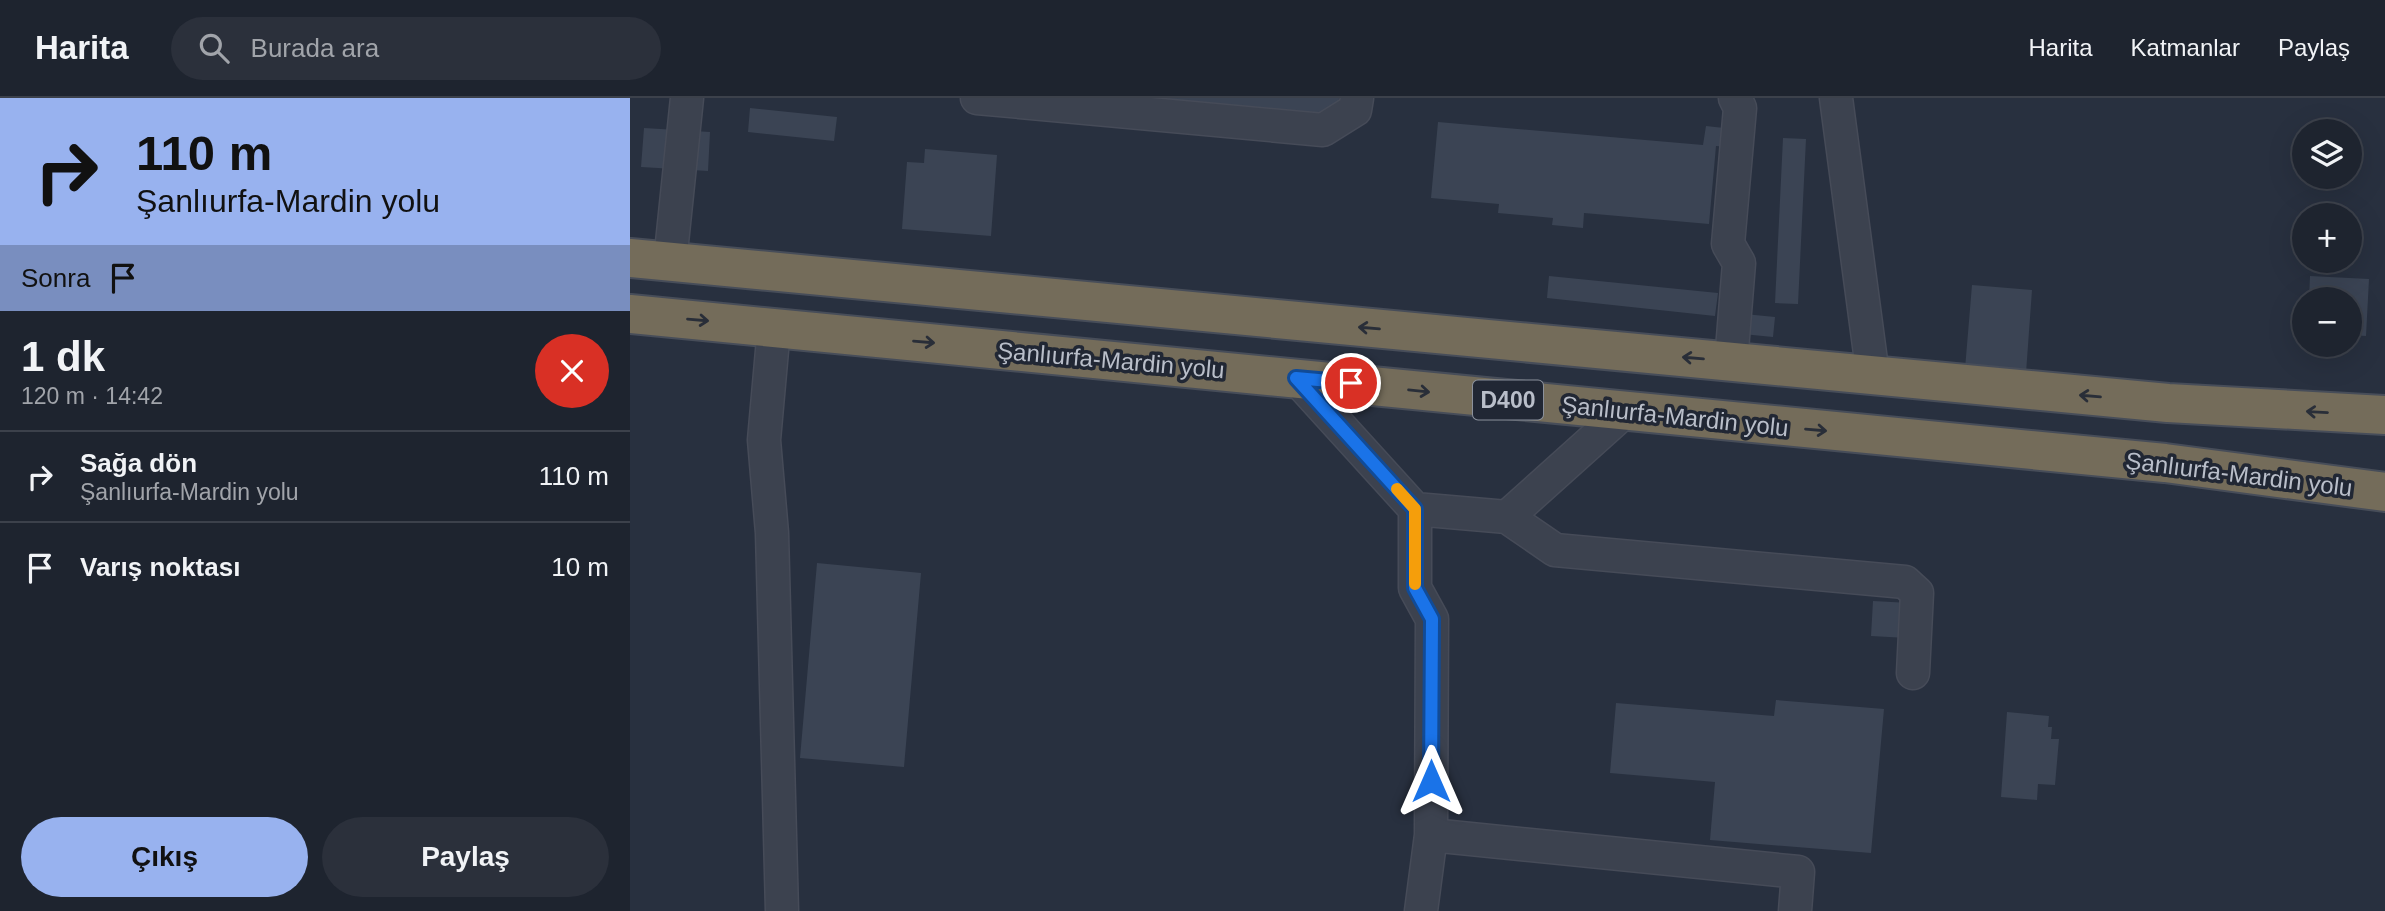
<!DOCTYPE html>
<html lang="tr">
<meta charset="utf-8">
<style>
body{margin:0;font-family:Helvetica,sans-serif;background:#2b303b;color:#f1f3f6;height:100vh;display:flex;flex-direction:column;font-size:26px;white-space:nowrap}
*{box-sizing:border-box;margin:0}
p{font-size:23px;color:#a1a4aa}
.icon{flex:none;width:38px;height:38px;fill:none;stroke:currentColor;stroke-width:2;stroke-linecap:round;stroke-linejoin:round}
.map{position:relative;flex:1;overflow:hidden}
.drawer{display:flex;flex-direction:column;background:#1e242f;width:630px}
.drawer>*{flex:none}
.guide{background:#98b2ef;color:#111;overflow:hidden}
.fabs{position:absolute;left:1662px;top:21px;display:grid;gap:14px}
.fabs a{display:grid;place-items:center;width:70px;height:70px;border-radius:50%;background:#1e242f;box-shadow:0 7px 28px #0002,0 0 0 2px #3c414b;font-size:35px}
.pin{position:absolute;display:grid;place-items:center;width:60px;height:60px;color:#fff;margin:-30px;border:4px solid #fff;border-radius:50%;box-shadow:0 2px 7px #0007}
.me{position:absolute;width:77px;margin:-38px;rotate:0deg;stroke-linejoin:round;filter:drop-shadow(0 0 5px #0008)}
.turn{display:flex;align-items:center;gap:24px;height:147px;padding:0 21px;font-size:32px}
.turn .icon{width:91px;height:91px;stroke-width:2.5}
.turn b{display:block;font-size:49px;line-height:60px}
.then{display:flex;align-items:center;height:66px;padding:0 21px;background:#0003;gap:14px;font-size:26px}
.round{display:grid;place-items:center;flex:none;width:74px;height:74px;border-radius:37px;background:#2b303b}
.summary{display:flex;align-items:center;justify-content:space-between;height:119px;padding:0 21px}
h1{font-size:42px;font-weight:800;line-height:52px}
.cta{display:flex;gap:14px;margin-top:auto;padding:14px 21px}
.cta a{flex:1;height:80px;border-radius:42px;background:#98b2ef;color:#111;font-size:28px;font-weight:800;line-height:80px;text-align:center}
.cta a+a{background:#2b303b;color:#f1f3f6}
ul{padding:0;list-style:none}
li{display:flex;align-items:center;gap:21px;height:91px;padding:0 21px;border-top:2px solid #3c414b}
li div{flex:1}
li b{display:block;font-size:26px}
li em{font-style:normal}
header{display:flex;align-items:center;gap:42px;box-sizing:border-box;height:98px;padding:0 35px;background:#1e242f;border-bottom:2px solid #3c414b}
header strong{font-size:33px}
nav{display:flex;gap:38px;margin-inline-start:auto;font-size:24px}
.search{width:490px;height:63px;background:#2b303b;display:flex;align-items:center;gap:18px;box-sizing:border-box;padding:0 24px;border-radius:38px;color:#a1a4aa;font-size:26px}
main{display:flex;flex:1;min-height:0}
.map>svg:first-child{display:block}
.building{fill:#3b4454}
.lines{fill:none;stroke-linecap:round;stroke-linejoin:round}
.minor-casing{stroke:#464b58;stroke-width:35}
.highway-casing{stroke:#474d59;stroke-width:42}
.minor{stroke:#3c424f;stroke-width:32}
.highway{stroke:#746c5a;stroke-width:38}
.oneway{stroke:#292e38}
.route-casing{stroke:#114b97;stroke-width:18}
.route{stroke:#1a73e8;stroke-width:12}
.slow{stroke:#f59e0b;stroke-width:12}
.labels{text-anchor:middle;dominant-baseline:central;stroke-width:7;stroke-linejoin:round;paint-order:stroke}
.shield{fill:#212734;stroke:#8b919c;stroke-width:2}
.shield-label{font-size:23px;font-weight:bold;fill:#b9bec9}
.street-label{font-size:24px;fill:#b9bec9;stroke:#212734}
</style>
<header>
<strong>Harita</strong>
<div class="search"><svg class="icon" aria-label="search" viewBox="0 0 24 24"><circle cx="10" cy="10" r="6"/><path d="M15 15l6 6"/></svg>Burada ara</div>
<nav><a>Harita</a><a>Katmanlar</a><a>Paylaş</a></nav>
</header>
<main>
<section class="drawer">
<div class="guide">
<div class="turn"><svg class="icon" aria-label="right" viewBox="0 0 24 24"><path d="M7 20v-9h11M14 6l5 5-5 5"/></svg><div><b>110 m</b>Şanlıurfa-Mardin yolu</div></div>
<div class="then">Sonra<svg class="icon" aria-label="arrive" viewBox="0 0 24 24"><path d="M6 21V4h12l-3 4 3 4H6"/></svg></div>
</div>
<div class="summary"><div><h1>1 dk</h1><p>120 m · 14:42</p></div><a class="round" style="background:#d93025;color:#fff"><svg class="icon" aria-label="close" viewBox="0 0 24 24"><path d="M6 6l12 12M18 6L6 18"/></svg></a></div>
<ul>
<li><svg class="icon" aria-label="right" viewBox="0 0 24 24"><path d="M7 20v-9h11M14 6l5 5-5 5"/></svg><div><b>Sağa dön</b><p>Şanlıurfa-Mardin yolu</p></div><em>110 m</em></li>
<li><svg class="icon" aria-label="arrive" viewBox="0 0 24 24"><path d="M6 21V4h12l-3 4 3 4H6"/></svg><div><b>Varış noktası</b></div><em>10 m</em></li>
</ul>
<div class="cta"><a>Çıkış</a><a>Paylaş</a></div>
</section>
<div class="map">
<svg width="1755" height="813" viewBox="0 0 1755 813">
<rect width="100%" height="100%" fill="#28303f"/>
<path class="building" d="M489,0H709L707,20Z
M120,10L207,19L204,43L118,34Z
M808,24L1073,47L1076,28L1103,31L1100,49L1086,48L1079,126L954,115L953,130L922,127L923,120L868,115L869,106L801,100Z
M14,30L80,34L78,73L11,69Z
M1153,40L1176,41L1168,206L1145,205Z
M295,51L367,57L361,138L272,131L277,64L294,65Z
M919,178L1088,195L1085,218L917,200Z
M1680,178L1739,181L1736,238L1720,237V201H1679Z
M1342,187L1402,192L1396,275L1335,271Z
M1094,214L1145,219L1143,239L1092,234Z
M187,465L291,475L274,669L170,660Z
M1243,503L1280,505L1277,540L1241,538Z
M1146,602L1254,611L1241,755L1080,742L1085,684L980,675L986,605L1144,618Z
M1377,614L1419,618L1418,629H1422L1421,641H1429L1425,687L1408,686L1407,702L1371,699Z"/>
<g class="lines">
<defs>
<path id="minor" d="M347,0L693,32L725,12L727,0
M1206,0L1243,278
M40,164L57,0
M144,230L134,342L142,435L152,813
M1101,264L1109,165L1098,146L1110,10L1105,0
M666,280L785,411L877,419L994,314
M785,411V490L802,521L801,737L791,813
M877,419L925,452L1275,484L1287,495L1283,575
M801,737L1168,774L1165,813"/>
<path id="highway" d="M0,160L1538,305L1755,317
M0,216L1535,365L1755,394"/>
</defs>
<use href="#minor" class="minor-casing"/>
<use href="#highway" class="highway-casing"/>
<use href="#minor" class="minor"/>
<use href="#highway" class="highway"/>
</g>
<defs><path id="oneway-shaft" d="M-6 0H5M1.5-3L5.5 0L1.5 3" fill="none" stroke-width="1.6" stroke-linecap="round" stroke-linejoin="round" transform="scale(1.75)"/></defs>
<g class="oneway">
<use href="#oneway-shaft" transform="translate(68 222) rotate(5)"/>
<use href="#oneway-shaft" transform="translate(739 230) rotate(-175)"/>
<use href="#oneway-shaft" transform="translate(294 244) rotate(5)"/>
<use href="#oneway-shaft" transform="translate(1063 260) rotate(-175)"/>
<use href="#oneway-shaft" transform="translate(789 293) rotate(6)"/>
<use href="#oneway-shaft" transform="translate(1460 298) rotate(-175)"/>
<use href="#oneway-shaft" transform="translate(1687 314) rotate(-177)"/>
<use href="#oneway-shaft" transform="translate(1186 332) rotate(5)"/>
</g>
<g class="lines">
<defs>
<path id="route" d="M721,285L666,280L785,411V490L802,521L801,683"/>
</defs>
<use href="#route" class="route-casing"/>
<use href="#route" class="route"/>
<path class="slow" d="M767,391L785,411V486"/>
</g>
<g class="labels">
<rect class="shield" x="843" y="282.5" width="70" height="39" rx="5"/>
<g class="shield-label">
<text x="878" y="302">D400</text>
</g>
<g class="street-label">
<text transform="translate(481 262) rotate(5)">Şanlıurfa-Mardin yolu</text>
<text transform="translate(1045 318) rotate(6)">Şanlıurfa-Mardin yolu</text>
<text transform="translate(1609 376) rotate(7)">Şanlıurfa-Mardin yolu</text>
</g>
</g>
</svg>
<div class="fabs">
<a><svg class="icon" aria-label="layers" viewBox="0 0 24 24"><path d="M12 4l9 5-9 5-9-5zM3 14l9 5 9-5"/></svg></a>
<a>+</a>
<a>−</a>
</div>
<div class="pin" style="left:721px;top:285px;background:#d93025"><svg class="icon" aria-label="arrive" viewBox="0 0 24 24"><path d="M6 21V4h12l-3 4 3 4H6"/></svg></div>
<svg class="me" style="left:801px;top:683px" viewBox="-20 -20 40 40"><path d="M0-17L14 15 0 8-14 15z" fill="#1a73e8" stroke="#fff" stroke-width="4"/></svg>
</div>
</main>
